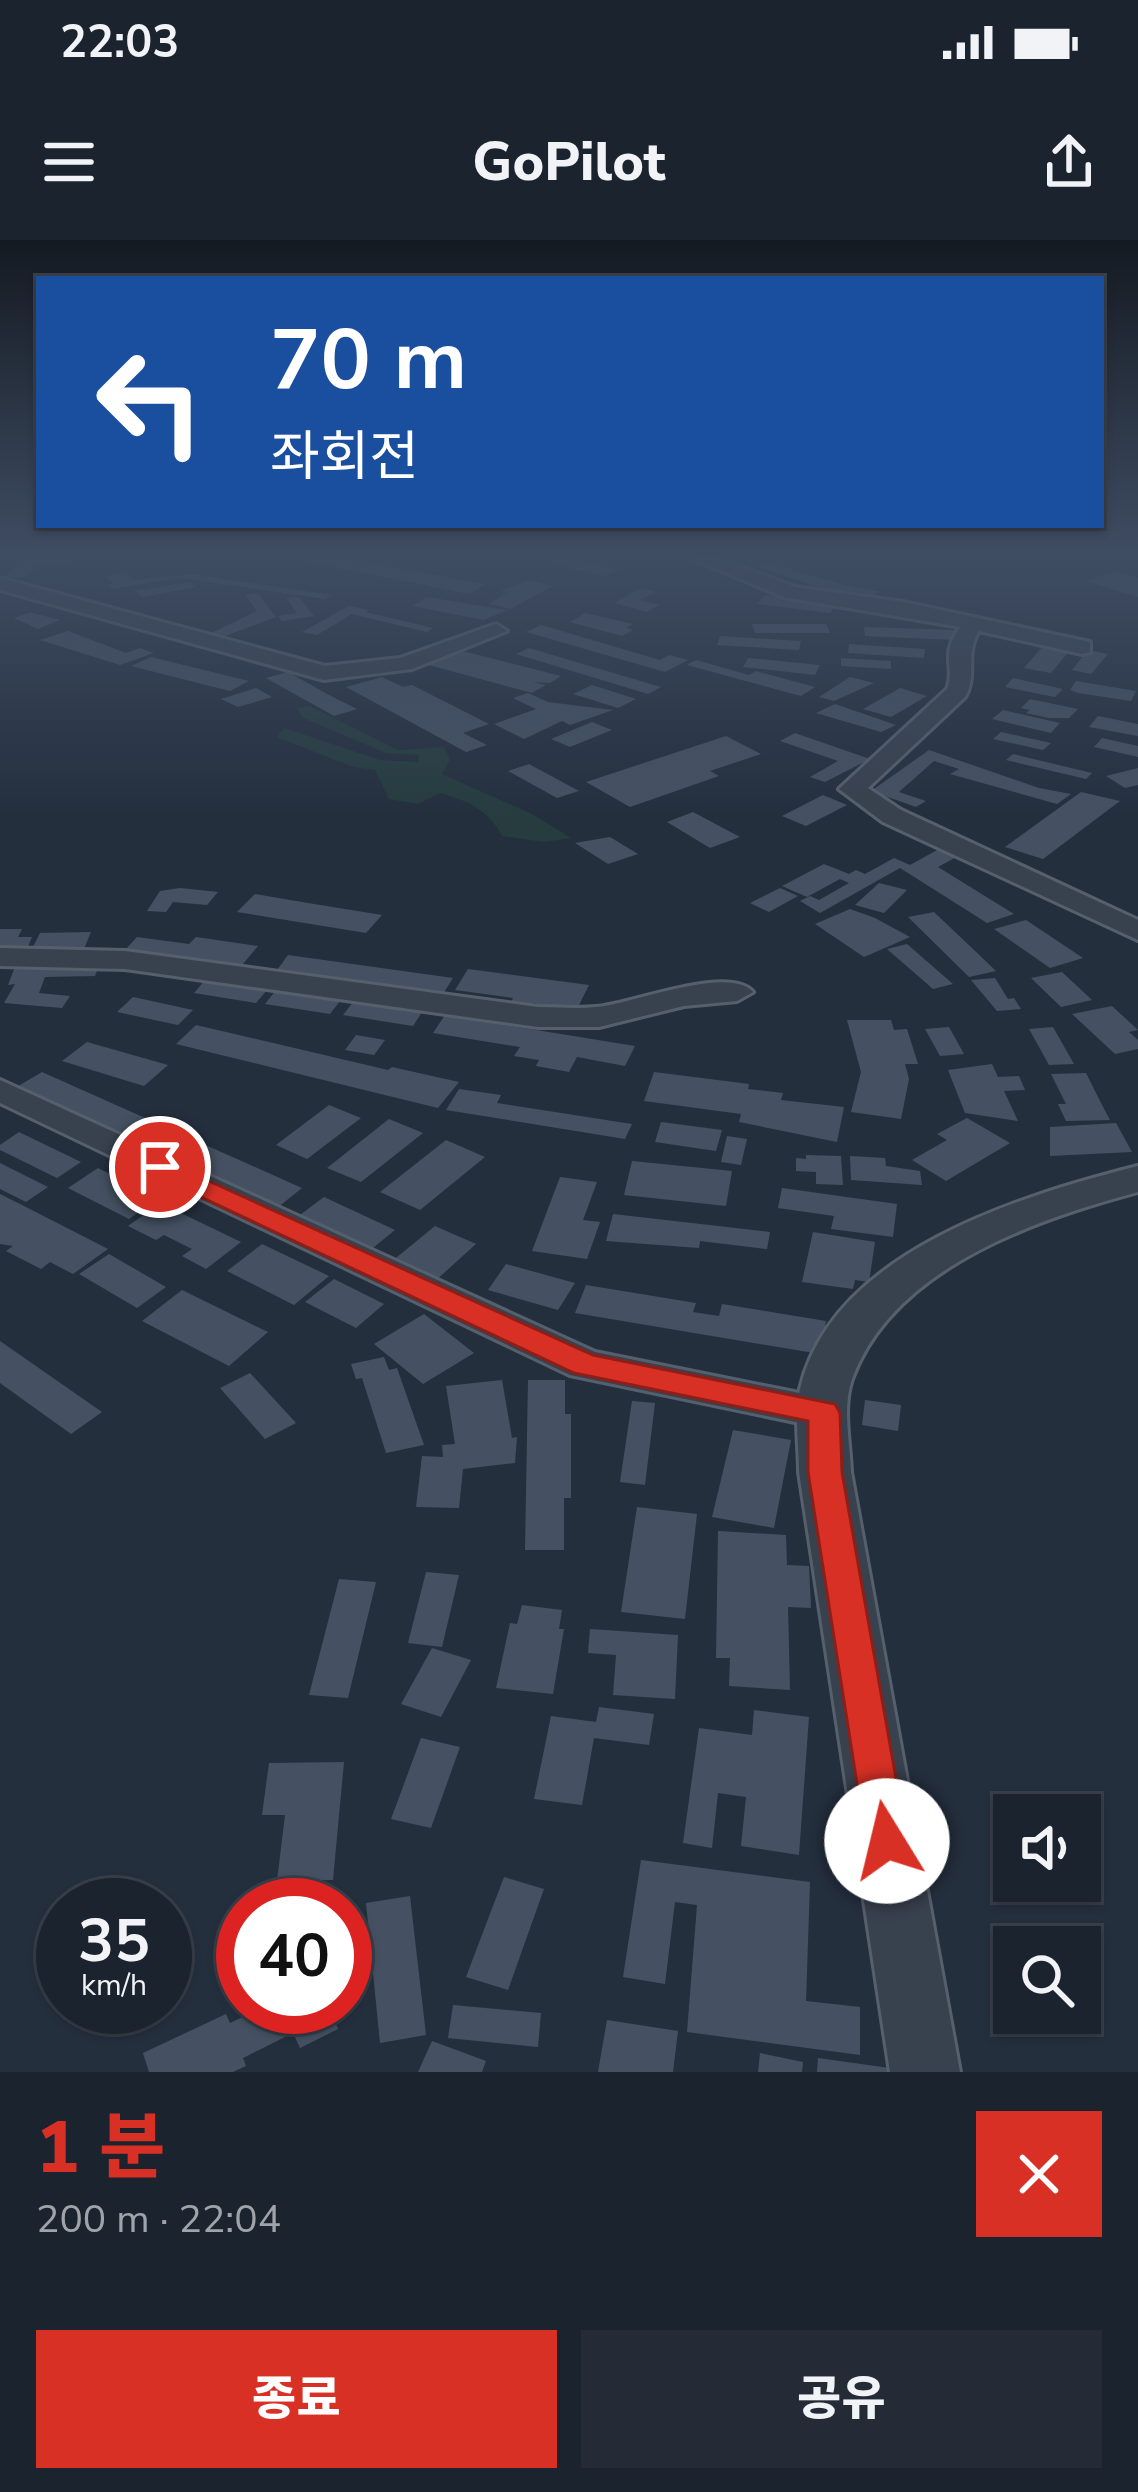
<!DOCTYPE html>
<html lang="ko">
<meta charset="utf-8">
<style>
body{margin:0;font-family:"Nunito Sans","Noto Sans KR",sans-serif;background:#242b36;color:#f1f3f6;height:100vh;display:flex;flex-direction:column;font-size:45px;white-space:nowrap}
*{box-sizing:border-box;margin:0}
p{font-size:39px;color:#a0a4aa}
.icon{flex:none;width:66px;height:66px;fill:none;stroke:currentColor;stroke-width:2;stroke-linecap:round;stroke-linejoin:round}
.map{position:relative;height:1832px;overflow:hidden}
.details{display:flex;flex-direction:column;background:#1b232e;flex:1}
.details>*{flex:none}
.top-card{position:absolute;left:36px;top:36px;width:1068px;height:252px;border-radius:0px;box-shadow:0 3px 9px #0004,0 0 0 3px #39404a;background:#1a4fa0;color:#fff;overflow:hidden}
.tools{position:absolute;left:993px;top:1554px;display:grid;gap:24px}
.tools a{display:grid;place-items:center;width:108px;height:108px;border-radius:0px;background:#1b232e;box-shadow:0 3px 9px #0004,0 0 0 3px #39404a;font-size:60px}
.speed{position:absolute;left:36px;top:1638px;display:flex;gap:24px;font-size:60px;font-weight:700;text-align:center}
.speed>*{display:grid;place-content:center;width:156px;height:156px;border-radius:50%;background:#1b232e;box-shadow:0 3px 9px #0004,0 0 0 3px #39404a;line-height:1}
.speed small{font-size:30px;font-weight:400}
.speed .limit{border:18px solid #d22;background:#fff;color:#111}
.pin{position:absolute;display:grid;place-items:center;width:102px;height:102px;color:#fff;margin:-51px;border:6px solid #fff;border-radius:50%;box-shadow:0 3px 12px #0007}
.me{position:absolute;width:132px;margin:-66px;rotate:351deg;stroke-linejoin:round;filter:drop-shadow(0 0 9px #0008)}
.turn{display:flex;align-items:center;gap:42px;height:252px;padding:0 36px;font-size:54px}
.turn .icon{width:156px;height:156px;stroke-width:2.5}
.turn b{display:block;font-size:84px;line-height:102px}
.round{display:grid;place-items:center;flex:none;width:126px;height:126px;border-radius:0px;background:#242b36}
.headline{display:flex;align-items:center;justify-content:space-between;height:204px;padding:0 36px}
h1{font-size:72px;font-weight:800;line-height:90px;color:#d93025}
.cta{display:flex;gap:24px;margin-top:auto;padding:24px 36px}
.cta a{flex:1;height:138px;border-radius:0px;background:#d93025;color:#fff;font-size:48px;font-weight:800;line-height:138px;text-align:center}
.cta a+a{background:#242b36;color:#f1f3f6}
.status{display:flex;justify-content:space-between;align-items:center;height:84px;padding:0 60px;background:#1b232e;direction:ltr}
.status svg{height:33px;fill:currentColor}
header{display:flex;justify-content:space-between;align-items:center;height:156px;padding:0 36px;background:#1b232e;font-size:54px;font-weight:800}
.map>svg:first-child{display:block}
.green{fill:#263c3f}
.building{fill:#455162}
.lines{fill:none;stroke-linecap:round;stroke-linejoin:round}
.minor-casing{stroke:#565f6c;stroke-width:6}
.tertiary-casing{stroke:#565f6c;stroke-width:6}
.minor{fill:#38414e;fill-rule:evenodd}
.tertiary{fill:#38414e;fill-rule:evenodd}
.route{fill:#d93025;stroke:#8d1f18;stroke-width:3}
</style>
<div class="status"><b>22:03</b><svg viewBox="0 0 49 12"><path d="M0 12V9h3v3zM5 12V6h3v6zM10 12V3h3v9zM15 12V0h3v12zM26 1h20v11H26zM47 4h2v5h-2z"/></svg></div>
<header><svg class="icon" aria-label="menu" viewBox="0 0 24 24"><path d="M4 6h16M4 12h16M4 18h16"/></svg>GoPilot<svg class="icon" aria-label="share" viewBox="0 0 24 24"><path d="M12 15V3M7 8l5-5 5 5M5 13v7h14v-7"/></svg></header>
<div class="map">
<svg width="1138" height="1832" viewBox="0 0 1138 1832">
<rect width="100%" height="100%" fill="#242f3e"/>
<path class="green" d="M309,466L398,510L444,507L450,520L442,534L532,574L571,598L544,602L502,596C488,569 468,561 440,553L418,564L389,559L375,530L353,527L277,497L284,488L380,520L418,522L419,515L386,513L303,478L297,468Z"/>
<path class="building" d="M22,319H74L69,325L37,324L26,337H6Z
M294,319H349L485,344L469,354Z
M562,319H576L618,330L603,336L552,323Z
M768,323L845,345L880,352L865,358L845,355L757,327Z
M1114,331L1138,338V357L1087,341Z
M126,332L133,340L191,334L332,355L325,359L180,338L112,349L108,344H113L105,336Z
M528,340L553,346L510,369L489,364L507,352L501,351Z
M189,342L196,347L142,357L135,351Z
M641,348L656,352L639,360L660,365L647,372L614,363Z
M258,353L276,377L212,401L201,398L257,371L245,355Z
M765,355L836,364L830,373L757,364Z
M299,357L314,376L282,381L278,376L297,373L286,358Z
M427,357L507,370L484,380L412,366Z
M349,366L370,370L365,372L433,388L427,392L352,374L317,395L302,392Z
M28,373L29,372L60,380L38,389L14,378Z
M585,373L633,384L626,388L633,390L622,396L570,382Z
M752,384H826L830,393H755Z
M541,385L660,420L669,415L688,420L665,432L526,392Z
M864,387L954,390L955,400L865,396Z
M68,391L126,413L140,408L154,413L120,425L40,400Z
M720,396L801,401L799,410L717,405Z
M849,404L925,409L924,418L848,413Z
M1044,405L1071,409L1051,433L1024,428Z
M529,408L661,447L648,454L516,414Z
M455,409L561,436L550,443L533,442L546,445L532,453L425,424Z
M1088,410L1108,414L1091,434L1072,430Z
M151,417L249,441L230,451L131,426Z
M748,418L820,425L815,435L743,427Z
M841,418L891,421V429L841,426Z
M696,420L749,435L756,431L815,447L801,456L687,425Z
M288,432L329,455L357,469L334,476L266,438Z
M382,437L403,447L412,445L489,484L463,493L487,505L466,512L346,447Z
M850,437L874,443L834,461L819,457Z
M1013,438L1063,449L1055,457L1005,447Z
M1076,441L1136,451L1131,461L1078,453L1070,450Z
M592,445L636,459L618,468L573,454Z
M256,448L272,457L238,467L221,459Z
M900,448L927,456L891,477L863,469Z
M528,453L548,462L613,470L570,485L562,481L524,499L494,484L536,469L513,458Z
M1030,459L1078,469L1069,478H1049L1026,473L1030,470L1021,468Z
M835,464L896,485L881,492L816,473Z
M1003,470L1060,483L1051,493L992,479Z
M1098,476L1138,484V496L1089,487Z
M592,482L612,490L570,507L551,499Z
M1001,492L1051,503L1043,510L993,499Z
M795,493L870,519L825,542L810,537L838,521L780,501Z
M726,496L761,514L710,531L719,536L630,567L586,542Z
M1102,498L1138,506V517L1094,507Z
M929,510L1039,548L1071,554L1057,564L950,534L959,529L934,521L899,552L926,561L916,567L871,551Z
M1013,514L1092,533L1086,539L1006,520Z
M529,524L579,551L557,558L508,531Z
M1138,528V545L1125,548L1106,536Z
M1081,552L1120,561L1043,619L1005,607Z
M823,555L847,565L806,586L782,576Z
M693,572L740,597L710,608L667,582Z
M610,597L638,614L608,624L575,603Z
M939,609L958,616L938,627L1014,674L987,683L900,628L820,673L800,661L810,656L819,660L849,643L840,639L807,657L782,646L824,624L849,634L856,630L865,634L894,618L910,625Z
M879,643L907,650L884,673L855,665Z
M180,648L218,652L207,665L173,662L166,672L147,671L160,651Z
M780,648L798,656L769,672L750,663Z
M255,654L308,663L382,675L366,693L237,672Z
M850,669L875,678L910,697L864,717L815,684Z
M934,672L973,709L996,731L969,737L908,677Z
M1026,680L1083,718L1050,728L994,689Z
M0,689H22L18,697H32L27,709H0Z
M91,692L84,709H32L40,693Z
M137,697L189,704L196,697L258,706L242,725L124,711Z
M907,704L953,744L933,749L887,709Z
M288,715L453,738L441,757L275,733Z
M100,723L95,736L45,737L39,753L70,756L62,768L4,763L15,744L8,745L16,724Z
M468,729L589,745L574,775L533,763L530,769L509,766L513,758L455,750Z
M1062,732L1092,760L1061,767L1031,738Z
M995,738L1008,759L1014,758L1021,769L997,771L971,740Z
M206,739L268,749L256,763L194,753Z
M276,750L340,761L330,774L265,764Z
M133,757L193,770L178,785L117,772Z
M354,761L422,772L413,786L343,775Z
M1112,766L1138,790L1129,792L1138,800V809L1115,814L1072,774Z
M445,775L530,789L635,806L625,826L577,817L569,832L536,826L539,820L514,816L520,807L433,793Z
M847,780H891L894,790L907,789L918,824H905L909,839L901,879L851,872L861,832Z
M196,785L388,830L392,827L459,842L438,868L176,804Z
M949,787L964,814L940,816L925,789Z
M1053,787L1074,824L1049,825L1029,789Z
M356,795L385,800L374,815L345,810Z
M87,802L168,825L144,846L62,821Z
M992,824L998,837L1019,836L1025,850L1004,851L1018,881L965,873L948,830Z
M42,832L302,948L277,968L15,848Z
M654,832L749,844L748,849L783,853L781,860L844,867L837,902L739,882L741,874L644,861Z
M1086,833L1101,863L1110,880L1066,881L1058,864H1066L1051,834Z
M459,849L501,855L497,863L632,884L625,899L446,870Z
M329,865L361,878L307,919L276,905Z
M967,878L1010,903L946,941L912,920L947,900L937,894Z
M389,879L423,893L361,942L327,928Z
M661,882L722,890L716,911L655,902Z
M1116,883L1132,912L1050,916V887Z
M19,892L81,922L57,938L0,910V905Z
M727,896L747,899L741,925L721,922Z
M446,900L485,917L420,970L380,952Z
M806,915L841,916L843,945L816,944V932L796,931V918L806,919Z
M850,916L885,918L886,926L920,931L922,945L851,940Z
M632,921L732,931L726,966L624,955Z
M0,923L48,947L26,962L0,949Z
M98,928L159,958L129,979L68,948Z
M560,937L597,942L583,980L600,982L587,1019L532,1011Z
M782,948L897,964L893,997L831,989L834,976L778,968Z
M0,954L26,967L108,1009L73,1034L50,1022L41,1029L6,1011L13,1006L0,1004Z
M324,957L395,990L368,1012L296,978Z
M160,963L241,1002L206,1029L182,1016L192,1009L164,995L156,1000L128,986Z
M613,974L770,992L767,1009L700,1001L699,1008L606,1001Z
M435,986L476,1004L434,1042L391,1022Z
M813,992L875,1002L869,1042L855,1040L853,1049L802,1042Z
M262,1004L329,1036L294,1065L227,1031Z
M109,1014L166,1047L137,1068L79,1034Z
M506,1024L575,1043L558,1070L488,1050Z
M334,1039L384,1064L356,1088L305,1062Z
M586,1045L696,1063L693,1072L719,1076L722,1064L826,1081L820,1114L575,1073Z
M182,1050L268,1092L229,1126L142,1081Z
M424,1074L474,1113L423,1144L374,1104Z
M0,1101L102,1172L71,1194L0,1143Z
M384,1117L389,1130L397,1128L424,1205L386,1213L362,1138L356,1139L351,1124Z
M250,1133L296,1183L265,1199L220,1148Z
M502,1140L512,1198L517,1197L515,1223L463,1229L459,1268L416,1267L422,1216L443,1217L442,1205L455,1204L446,1146Z
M528,1140H565V1174H571V1258H564V1310H525Z
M865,1160L901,1165L898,1191L862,1185Z
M632,1161L655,1163L645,1245L620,1242Z
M733,1190L791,1200L774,1288L712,1277Z
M637,1267L697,1274L685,1379L621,1372Z
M718,1291L786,1295L787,1325L809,1326L811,1368L788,1367L790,1450L729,1446L730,1418H716Z
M426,1332L459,1335L442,1407L408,1403Z
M339,1339L376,1342L348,1458L309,1455Z
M522,1365L562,1370L559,1389H564L553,1454L496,1448L510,1383L517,1384Z
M590,1389L678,1395L675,1459L613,1455L616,1415L588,1413Z
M432,1408L471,1420L441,1477L401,1464Z
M599,1467L654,1474L649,1505L594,1498L582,1565L534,1559L551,1476L596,1482Z
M754,1470L809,1477L799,1615L741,1606L746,1557L718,1553L712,1608L683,1603L699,1488L752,1495Z
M421,1498L460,1507L431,1588L391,1579Z
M344,1522L333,1640L277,1641L285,1575H262L269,1523Z
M641,1620L810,1642L806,1761L860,1767V1815L687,1792L697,1665L675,1662L665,1744L623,1737Z
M504,1637L544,1649L508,1750L466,1737Z
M410,1656L426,1795L380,1803L366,1663Z
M453,1765L541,1773L538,1807L448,1798Z
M263,1767H329L338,1789L300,1808L293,1793L243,1818L246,1826L233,1832H149L143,1813L226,1774L230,1783Z
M607,1780L678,1791L673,1832H598Z
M432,1801L486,1821L482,1832H418Z
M760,1813L803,1822L802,1832H758Z
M818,1818L897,1829L896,1832H817Z"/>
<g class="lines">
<defs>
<path id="minor" d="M693,319H720L795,347L903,362L1090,402V412L1082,414L979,391C964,414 978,435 965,457L868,548L901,570L1138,680V700L883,582L839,549L947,449C956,426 939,417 960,387L784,357Z
M0,338L325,426L400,418L496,384L507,391L412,429L324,440L0,350Z
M0,708L125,711L538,767C557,767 577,769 596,767C630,765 728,724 753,752L737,761L684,766L599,787H538L125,729L0,726Z
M0,840L595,1112L824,1158L839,1162L845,1173L839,1184L824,1188L570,1135L0,863Z"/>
<path id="tertiary" d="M1138,926V952C1034,980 893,1028 852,1139C842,1168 850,1202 851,1232L960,1832H890L799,1232C799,1205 794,1176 800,1149C832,1012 1020,956 1138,926Z"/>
</defs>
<use href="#minor" class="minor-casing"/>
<use href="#tertiary" class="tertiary-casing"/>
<use href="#minor" class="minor"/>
<use href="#tertiary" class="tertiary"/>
</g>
<linearGradient id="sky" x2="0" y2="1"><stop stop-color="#141a22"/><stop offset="0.55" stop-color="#3f4d63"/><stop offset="1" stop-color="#3f4d63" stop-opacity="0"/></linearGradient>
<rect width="1138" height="575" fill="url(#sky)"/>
<path class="route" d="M160,919L593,1115L835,1164L840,1173L842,1232L907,1601L901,1614L887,1620L872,1614L866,1601L808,1232V1181L574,1133L150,933L146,927Z"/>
</svg>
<div class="tools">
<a><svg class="icon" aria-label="sound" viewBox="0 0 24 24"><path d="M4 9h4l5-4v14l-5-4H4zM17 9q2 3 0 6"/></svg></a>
<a><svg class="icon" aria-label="search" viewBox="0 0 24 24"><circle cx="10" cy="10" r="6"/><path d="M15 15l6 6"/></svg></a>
</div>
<div class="speed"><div>35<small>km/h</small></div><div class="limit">40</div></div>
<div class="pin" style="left:160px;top:927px;background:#d93025"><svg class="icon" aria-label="arrive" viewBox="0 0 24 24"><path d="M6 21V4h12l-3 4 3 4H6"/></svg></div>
<svg class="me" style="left:887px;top:1601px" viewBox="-20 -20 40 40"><circle r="19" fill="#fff"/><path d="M0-13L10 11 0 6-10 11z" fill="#d93025"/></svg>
<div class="top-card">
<div class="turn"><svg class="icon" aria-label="left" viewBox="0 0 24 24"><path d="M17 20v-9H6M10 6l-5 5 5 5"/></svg><div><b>70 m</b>좌회전</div></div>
</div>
</div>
<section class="details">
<div class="headline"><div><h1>1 분</h1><p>200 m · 22:04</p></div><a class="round" style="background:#d93025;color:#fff"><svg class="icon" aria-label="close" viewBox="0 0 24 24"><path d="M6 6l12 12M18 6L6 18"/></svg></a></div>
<div class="cta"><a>종료</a><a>공유</a></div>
</section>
